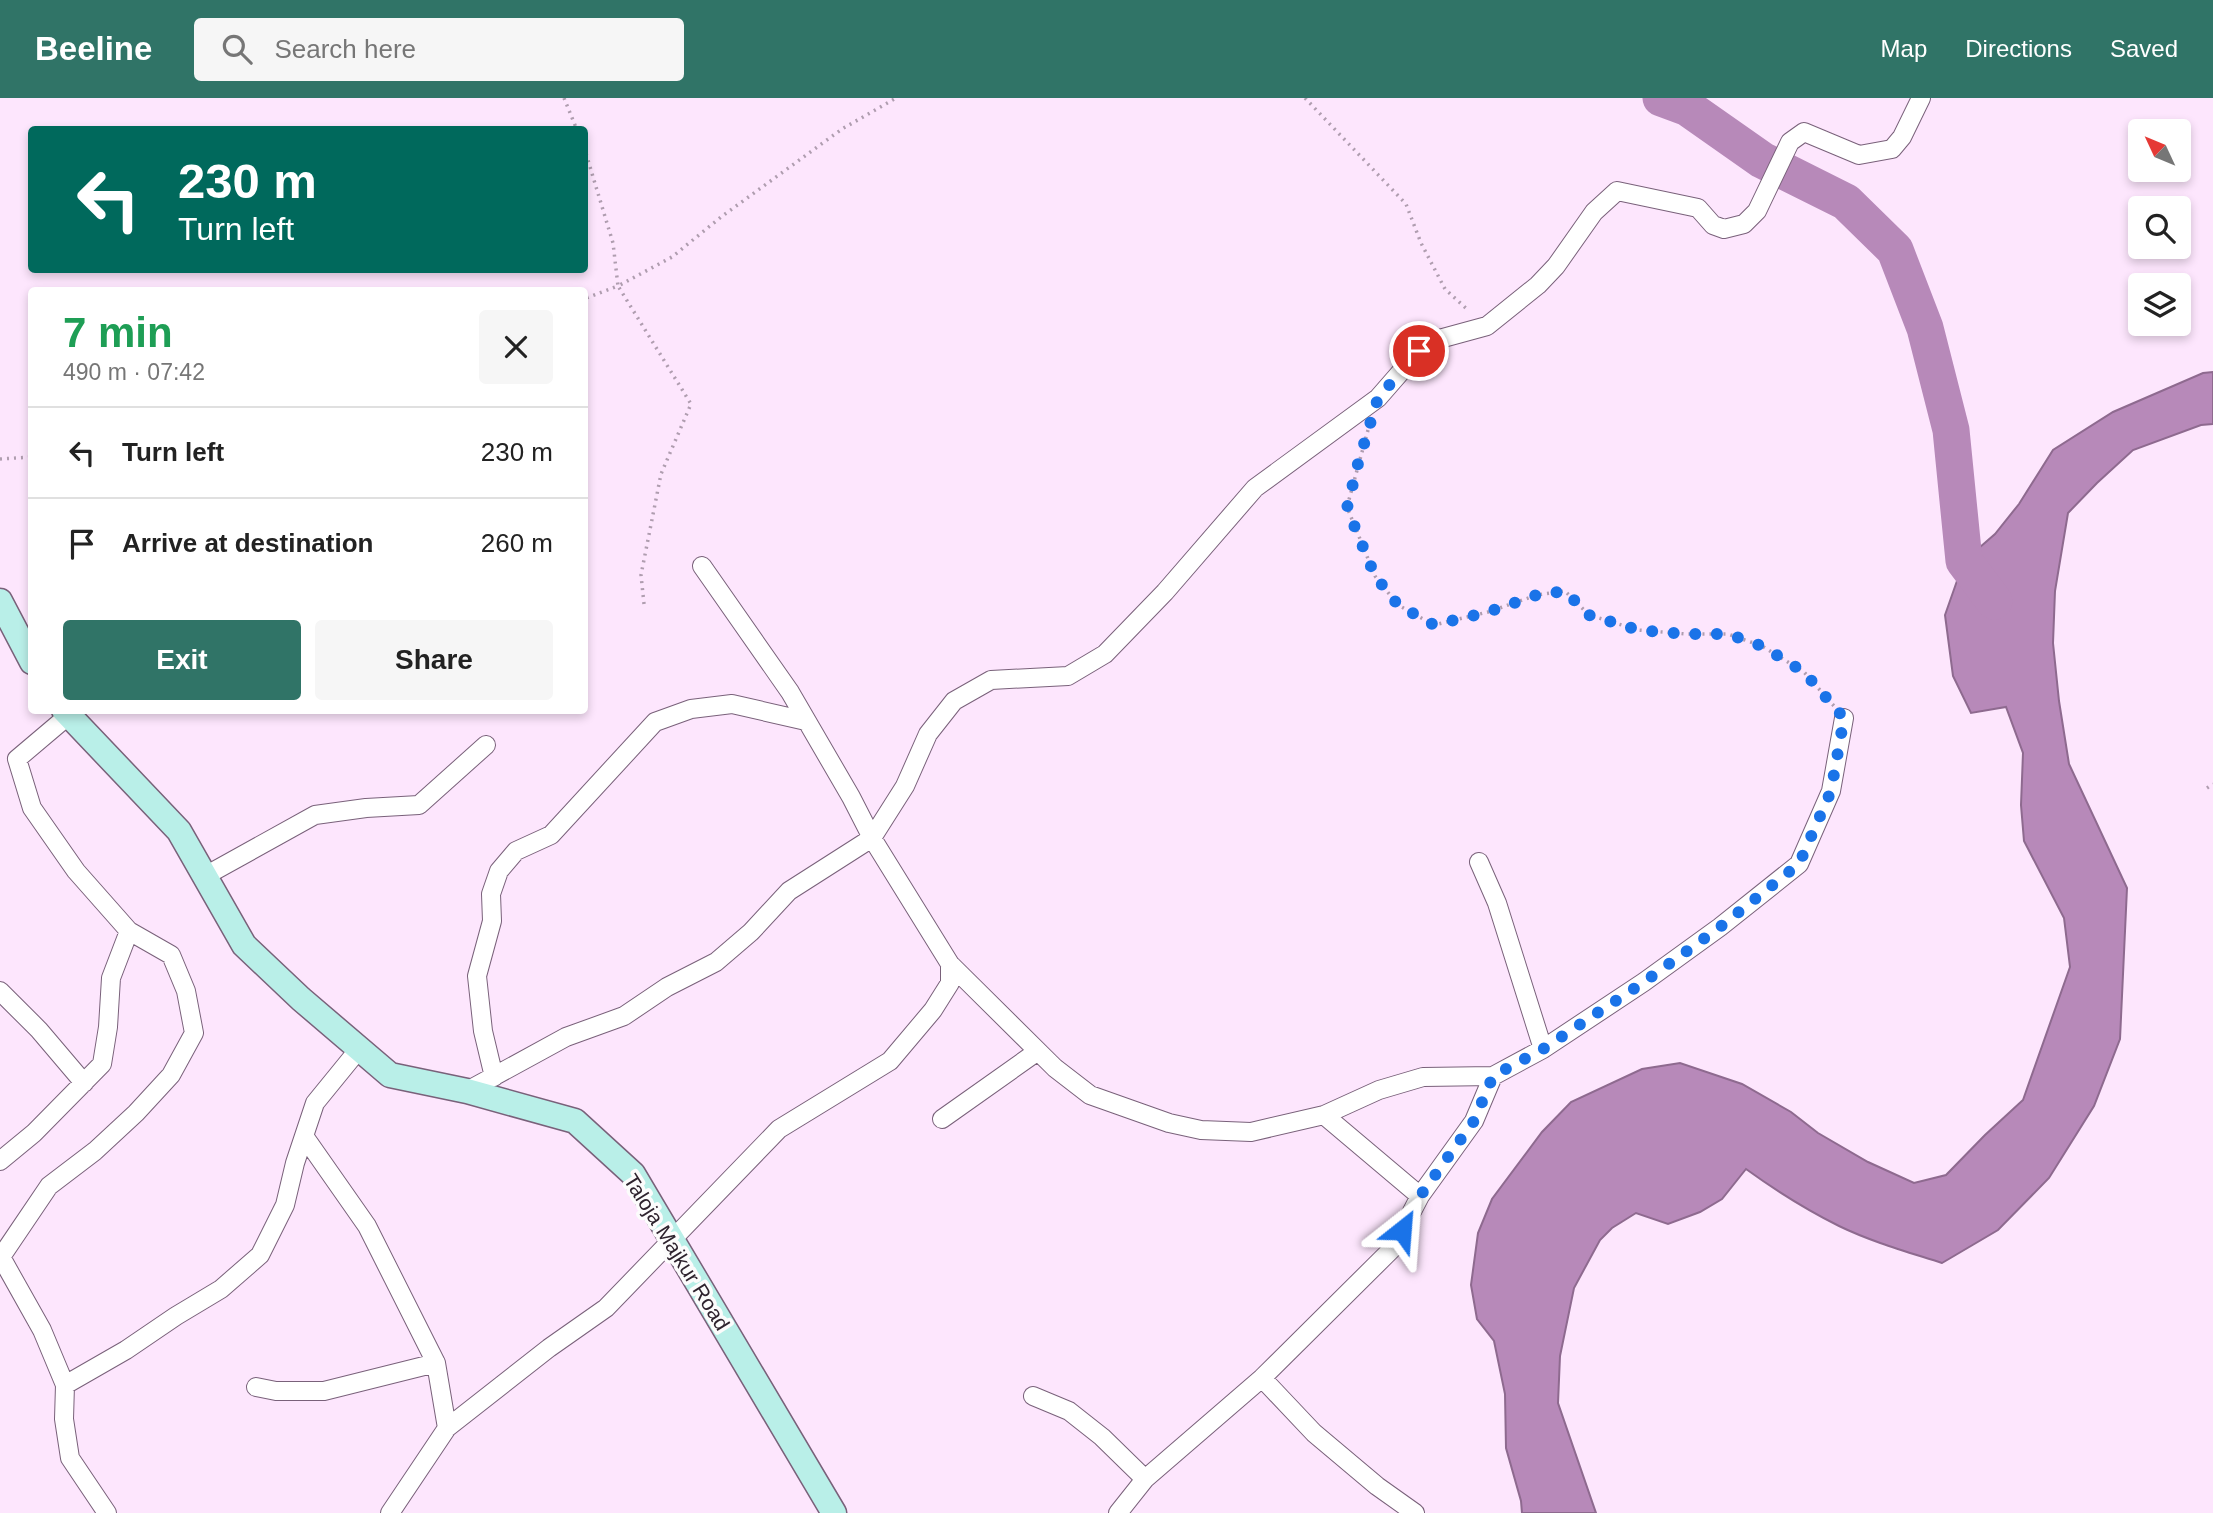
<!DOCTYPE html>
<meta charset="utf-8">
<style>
body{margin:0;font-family:Helvetica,sans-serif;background:#f6f6f6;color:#222;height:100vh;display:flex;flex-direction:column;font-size:26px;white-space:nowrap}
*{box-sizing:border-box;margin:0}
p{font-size:23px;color:#767676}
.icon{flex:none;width:38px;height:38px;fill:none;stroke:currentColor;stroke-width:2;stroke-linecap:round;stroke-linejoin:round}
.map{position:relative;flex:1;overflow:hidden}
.sheet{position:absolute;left:28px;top:189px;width:560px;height:427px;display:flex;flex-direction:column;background:#fff;border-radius:7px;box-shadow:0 4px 10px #0003}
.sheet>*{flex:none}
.guide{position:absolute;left:28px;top:28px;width:560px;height:147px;border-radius:7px;box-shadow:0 4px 10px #0003;background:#00695c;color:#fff;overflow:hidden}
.needle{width:46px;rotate:314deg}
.buttons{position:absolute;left:2128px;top:21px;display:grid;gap:14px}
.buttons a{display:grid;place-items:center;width:63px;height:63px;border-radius:7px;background:#fff;box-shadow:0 4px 10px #0003;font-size:35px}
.pin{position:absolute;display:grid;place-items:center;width:60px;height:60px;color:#fff;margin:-30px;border:4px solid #fff;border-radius:50%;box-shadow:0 2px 7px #0007}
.me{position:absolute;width:77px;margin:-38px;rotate:28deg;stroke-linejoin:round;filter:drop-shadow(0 0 5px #0008)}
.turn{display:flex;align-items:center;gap:24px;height:147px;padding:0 35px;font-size:32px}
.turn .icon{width:91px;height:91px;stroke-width:2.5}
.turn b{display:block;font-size:49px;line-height:60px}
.round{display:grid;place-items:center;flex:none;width:74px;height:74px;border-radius:7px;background:#f6f6f6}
.overview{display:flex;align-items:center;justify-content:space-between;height:119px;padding:0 35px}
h1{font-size:42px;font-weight:600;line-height:52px;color:#1e9e55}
.primary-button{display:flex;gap:14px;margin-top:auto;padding:14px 35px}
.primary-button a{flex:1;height:80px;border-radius:7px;background:#307467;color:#fff;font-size:28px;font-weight:600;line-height:80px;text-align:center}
.primary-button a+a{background:#f6f6f6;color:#222}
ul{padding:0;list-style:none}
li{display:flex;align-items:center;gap:21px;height:91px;padding:0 35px;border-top:2px solid #e0e0e0}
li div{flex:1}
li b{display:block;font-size:26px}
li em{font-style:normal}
header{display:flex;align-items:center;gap:42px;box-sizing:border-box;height:98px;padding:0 35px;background:#307467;color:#fff}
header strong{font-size:33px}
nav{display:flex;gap:38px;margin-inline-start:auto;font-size:24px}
.search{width:490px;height:63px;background:#f6f6f6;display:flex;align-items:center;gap:18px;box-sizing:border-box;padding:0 24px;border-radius:7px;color:#767676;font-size:26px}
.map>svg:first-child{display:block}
.water{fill:#b789b9;stroke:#8e6a8f;stroke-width:2}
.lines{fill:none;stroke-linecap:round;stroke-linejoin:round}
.river{stroke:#b789b9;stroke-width:37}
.street-casing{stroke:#79617a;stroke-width:20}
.secondary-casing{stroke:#79617a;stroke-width:27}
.path{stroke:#af9daf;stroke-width:3.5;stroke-dasharray:2 5;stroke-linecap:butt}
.street{stroke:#fff;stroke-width:18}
.secondary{stroke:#b9efe8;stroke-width:24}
.route{stroke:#1a73e8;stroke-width:12;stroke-dasharray:0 21.6}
.labels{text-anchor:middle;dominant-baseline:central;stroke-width:7;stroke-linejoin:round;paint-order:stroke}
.street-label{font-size:21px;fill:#2e232e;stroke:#fcfcfc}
</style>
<header>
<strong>Beeline</strong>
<div class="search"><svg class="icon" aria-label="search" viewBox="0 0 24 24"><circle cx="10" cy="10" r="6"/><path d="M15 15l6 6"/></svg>Search here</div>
<nav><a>Map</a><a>Directions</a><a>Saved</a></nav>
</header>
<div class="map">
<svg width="2213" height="1415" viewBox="0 0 2213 1415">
<rect width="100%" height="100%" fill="#fde6fd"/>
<path class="water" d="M2213,274V326L2201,327L2133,352L2097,385L2068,415L2055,493L2053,545L2059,603L2069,666L2127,790L2120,941L2094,1008L2049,1080L1998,1132L1942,1165C1908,1154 1872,1144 1839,1128C1807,1112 1775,1092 1746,1071L1722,1101L1700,1114L1668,1126L1636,1115L1612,1130L1600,1142L1574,1190L1560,1258L1558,1305L1596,1415H1522L1521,1403L1506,1350L1505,1296L1494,1243L1477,1221L1471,1187L1478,1135L1492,1101L1542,1034L1571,1004L1642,971L1680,965L1742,986L1791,1014L1818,1035L1868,1064L1914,1085L1946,1077L1985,1037L2023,1002L2070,869L2064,820L2024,743L2021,707L2023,655L2006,609L1971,615L1953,578L1945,517L1964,463L1995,436L2019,406L2053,352L2113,314L2203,275Z"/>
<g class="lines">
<path class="river" d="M1661,0L1688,10L1762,62L1846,104L1895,152L1925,230L1951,332L1964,463L1994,503"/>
<defs>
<path id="street" d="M69,617L17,661L32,710L76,773L129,833L171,857L186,893L194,935L171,977L136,1015L95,1053L49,1088L1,1159L42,1232L65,1287L64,1321L70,1360L107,1415
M1479,764L1497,805L1543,951
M205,778L315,717L366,710L419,707L486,647
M950,866L1055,970L1090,997L1169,1025L1201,1032L1251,1034L1324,1017L1420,1098L1393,1150L1262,1280L1145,1381L1118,1415
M0,893L39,932L84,985
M494,979L483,933L477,878L492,823L491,796L499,773L516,753L551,737L655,624L691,611L732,606L806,623
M467,993L566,939L624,918L667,889L716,864L751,834L789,793L872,740L905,688L928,636L954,603L991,582L1068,578L1105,556L1165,494L1255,390L1378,300L1419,253L1443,240L1487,228L1538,187L1556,168L1594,114L1617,93L1698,110L1713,127L1724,131L1744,126L1757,113L1790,44L1804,34L1859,57L1892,51L1902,39L1921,0
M1324,1017L1379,992L1423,979L1493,978
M942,1021L1038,953
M304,1038L367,1128L436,1265
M0,1063L34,1035L102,966L108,929L111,880L129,833
M1420,1098L1474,1023L1493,978L1543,951L1644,884L1720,829L1799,766L1831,693L1844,620
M1262,1280L1314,1335L1377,1388L1415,1415
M65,1287L126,1252L176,1218L221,1191L260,1157L285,1107L295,1065L315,1005L359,951
M256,1289L276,1293H324L436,1265L447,1330
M1033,1298L1069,1313L1102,1339L1145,1381
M390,1415L447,1330L549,1250L606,1210L779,1031L890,963L933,912L950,885V866L872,740L851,699L790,594L702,468"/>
<path id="secondary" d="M0,503L32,564
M64,612L179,733L244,847L301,901L390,977L467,993L575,1023L633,1076L834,1415"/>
</defs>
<use href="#street" class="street-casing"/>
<use href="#secondary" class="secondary-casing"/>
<path class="path" d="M564,0L577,32
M1305,0L1406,106L1421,145L1445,191L1469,213
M584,49L613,145L618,188L584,201
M1368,332L1347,409L1375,478L1398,507L1434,527L1488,514L1537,497L1565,493L1589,517L1638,532L1686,536H1728L1762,548L1804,574L1834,608
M0,361L32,359
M644,506L641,477L661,376L691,306L618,188L672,159L721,119L842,31L896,0
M2207,690L2213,686"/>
<use href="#street" class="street"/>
<use href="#secondary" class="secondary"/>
</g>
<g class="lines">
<path class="route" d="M1402,1132L1420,1098L1474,1023L1493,978L1543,951L1644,884L1720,829L1799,766L1831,693L1844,620L1804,574L1762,548L1728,536H1686L1638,532L1589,517L1565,493L1537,497L1488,514L1434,527L1398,507L1375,478L1347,410L1357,369L1378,300L1419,253"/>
</g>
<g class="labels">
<g class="street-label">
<text transform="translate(677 1154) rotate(58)">Taloja Majkur Road</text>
</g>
</g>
</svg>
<div class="buttons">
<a><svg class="needle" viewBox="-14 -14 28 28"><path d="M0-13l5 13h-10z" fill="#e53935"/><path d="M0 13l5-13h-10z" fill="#767676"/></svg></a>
<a><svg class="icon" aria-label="search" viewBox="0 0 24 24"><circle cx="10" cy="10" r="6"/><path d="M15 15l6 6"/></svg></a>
<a><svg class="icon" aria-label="layers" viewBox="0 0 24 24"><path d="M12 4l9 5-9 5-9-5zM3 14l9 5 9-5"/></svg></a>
</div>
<div class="pin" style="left:1419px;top:253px;background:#d93025"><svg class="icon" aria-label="arrive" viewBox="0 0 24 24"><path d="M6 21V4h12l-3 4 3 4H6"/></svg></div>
<svg class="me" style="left:1402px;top:1132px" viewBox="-20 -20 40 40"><path d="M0-17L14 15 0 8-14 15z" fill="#1a73e8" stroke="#fff" stroke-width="4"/></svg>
<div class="guide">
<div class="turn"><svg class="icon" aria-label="left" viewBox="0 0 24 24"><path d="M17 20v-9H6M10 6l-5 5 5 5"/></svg><div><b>230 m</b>Turn left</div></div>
</div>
<section class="sheet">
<div class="overview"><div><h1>7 min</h1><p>490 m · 07:42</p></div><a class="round"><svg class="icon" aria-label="close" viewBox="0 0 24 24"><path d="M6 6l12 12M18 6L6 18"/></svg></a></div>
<ul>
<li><svg class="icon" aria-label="left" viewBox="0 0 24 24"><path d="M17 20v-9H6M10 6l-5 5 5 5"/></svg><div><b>Turn left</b></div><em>230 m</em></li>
<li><svg class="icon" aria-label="arrive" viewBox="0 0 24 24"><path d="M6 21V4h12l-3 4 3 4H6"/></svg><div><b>Arrive at destination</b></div><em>260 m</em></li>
</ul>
<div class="primary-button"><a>Exit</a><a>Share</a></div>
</section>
</div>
